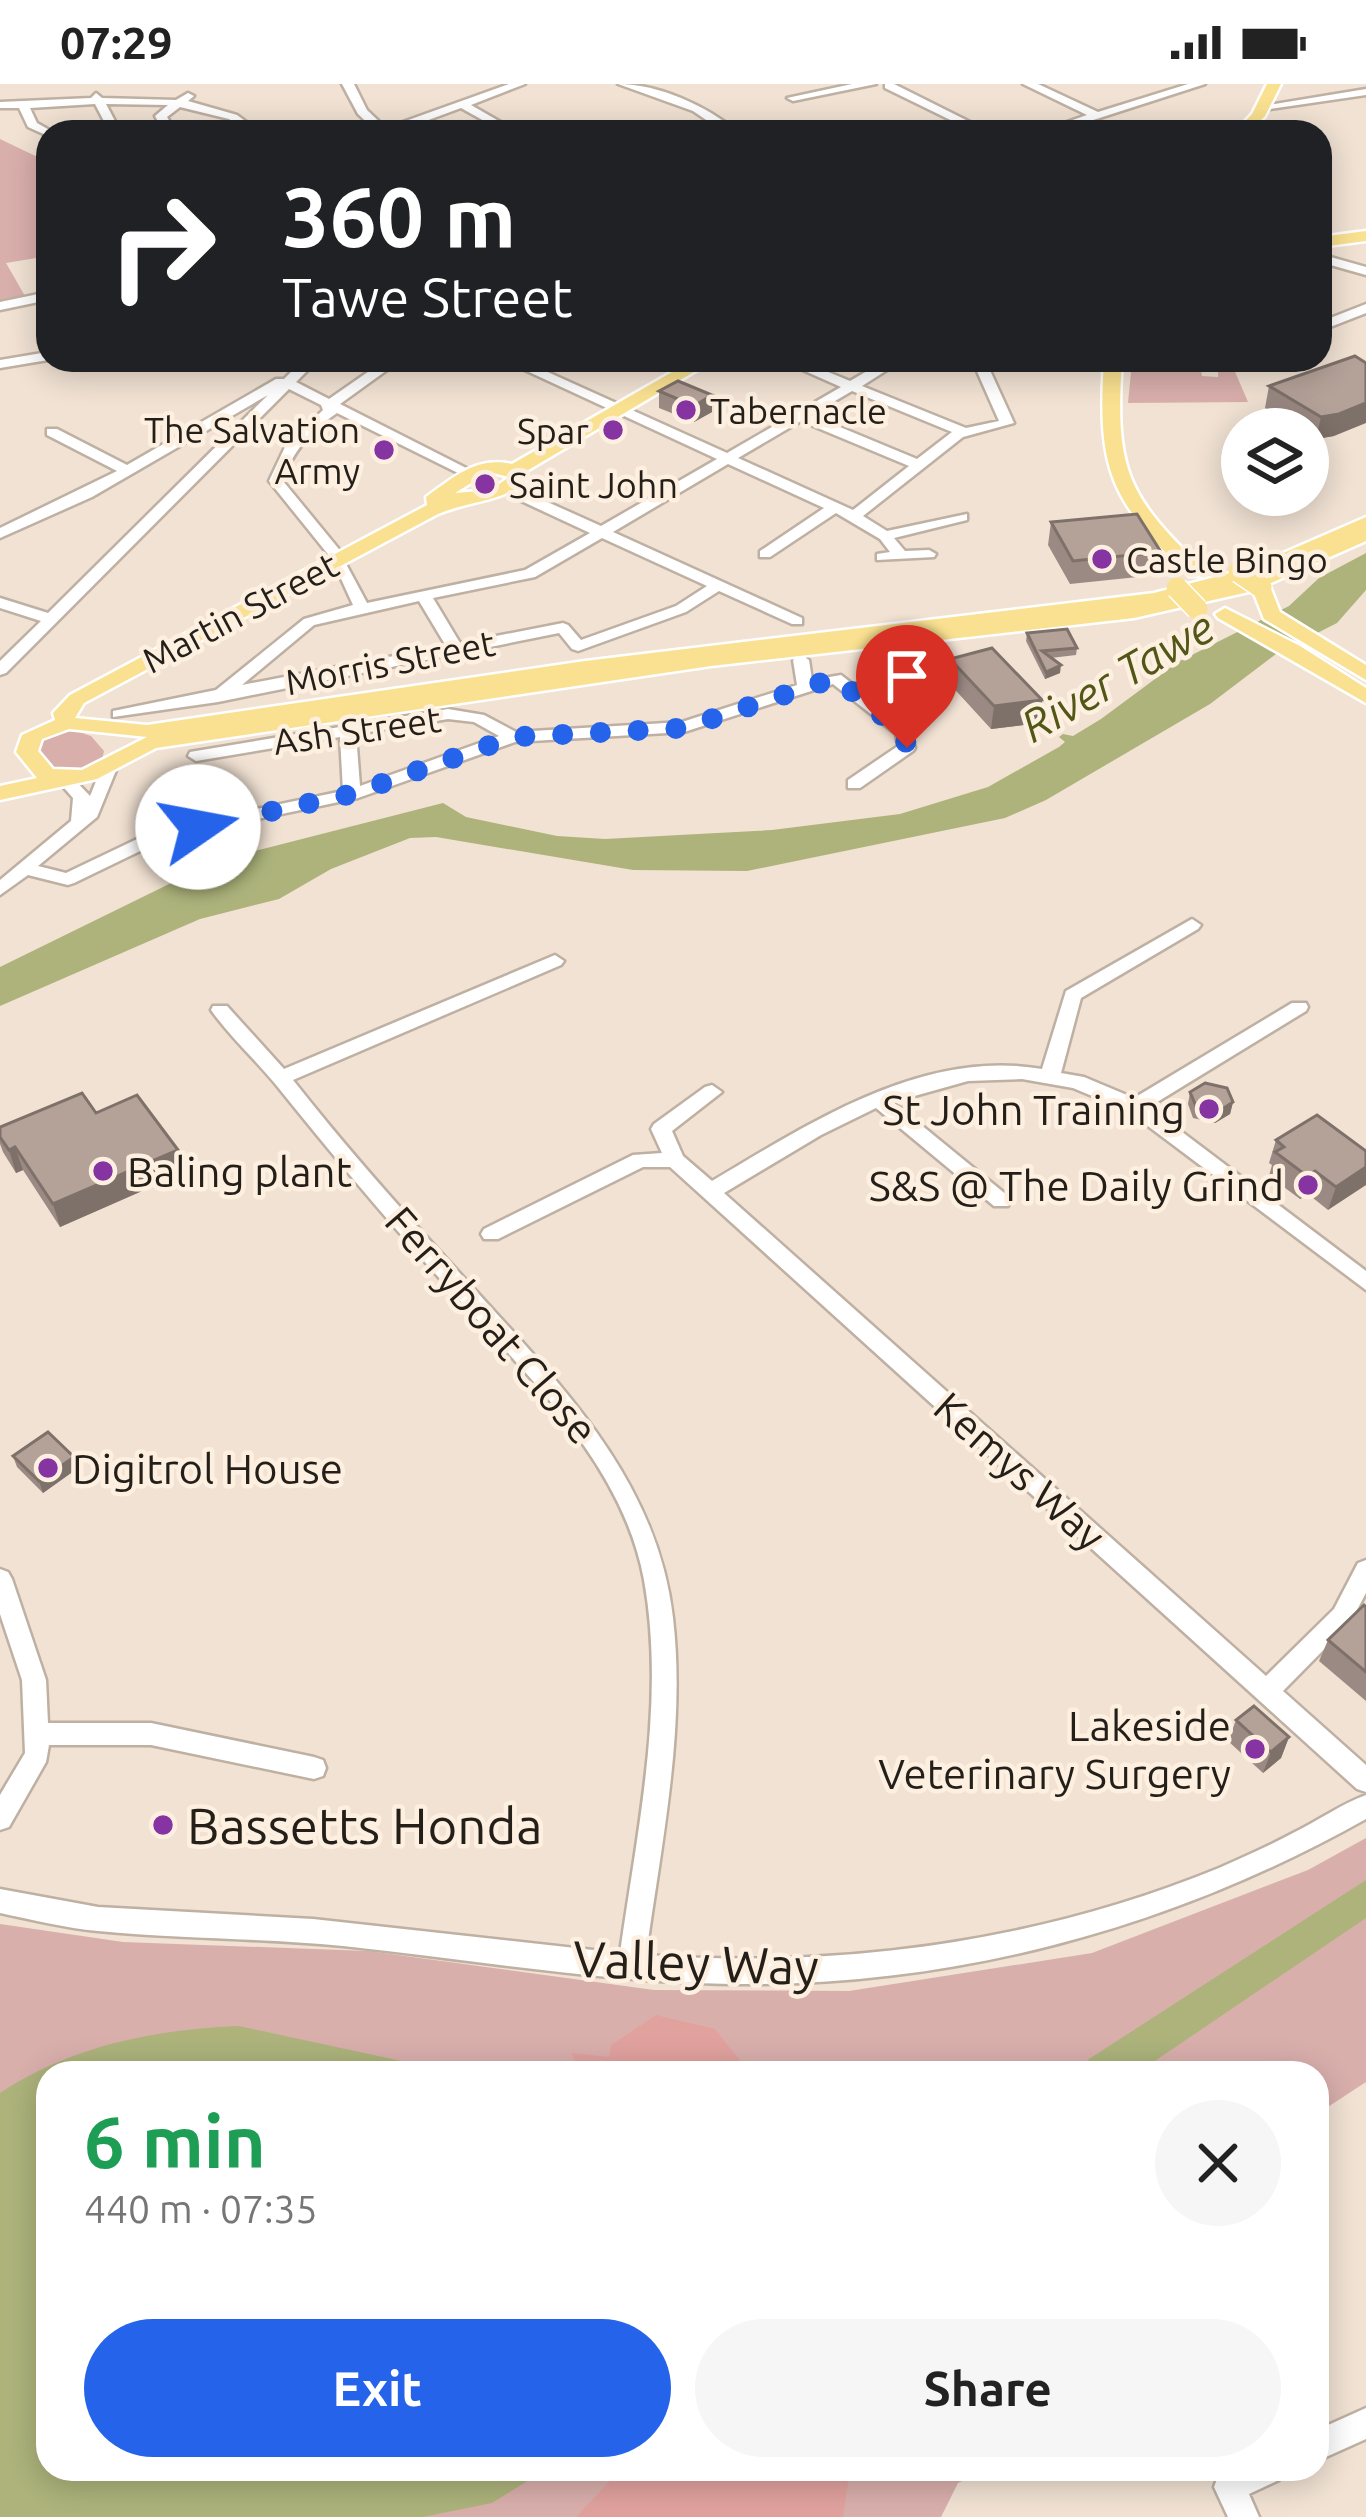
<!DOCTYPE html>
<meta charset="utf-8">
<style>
body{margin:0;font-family:Ubuntu,sans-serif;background:#f6f6f6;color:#222;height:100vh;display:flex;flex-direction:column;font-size:45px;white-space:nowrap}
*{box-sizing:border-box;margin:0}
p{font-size:39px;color:#767676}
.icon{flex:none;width:66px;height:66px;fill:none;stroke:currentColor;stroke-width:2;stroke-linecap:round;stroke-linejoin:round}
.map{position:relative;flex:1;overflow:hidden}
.details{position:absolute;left:36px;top:1977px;width:1293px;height:420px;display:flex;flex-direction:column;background:#fff;border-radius:36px;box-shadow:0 6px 30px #0003}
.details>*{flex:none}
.top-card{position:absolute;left:36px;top:36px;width:1296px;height:252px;border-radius:36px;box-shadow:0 6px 30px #0003;background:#202124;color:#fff;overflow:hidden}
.tools{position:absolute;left:1221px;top:324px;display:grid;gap:24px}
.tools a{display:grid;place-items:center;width:108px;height:108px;border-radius:50%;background:#fff;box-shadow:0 6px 30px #0003;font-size:60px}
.pin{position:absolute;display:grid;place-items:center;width:102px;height:102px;color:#fff;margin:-123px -51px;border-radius:50% 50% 50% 0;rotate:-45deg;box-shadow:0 0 12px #0007}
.pin .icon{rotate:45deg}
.me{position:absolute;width:132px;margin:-66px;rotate:78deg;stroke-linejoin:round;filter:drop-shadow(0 0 9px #0008)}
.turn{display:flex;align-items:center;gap:42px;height:252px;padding:0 48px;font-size:54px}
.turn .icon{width:156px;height:156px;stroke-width:2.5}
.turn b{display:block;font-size:84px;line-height:102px}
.round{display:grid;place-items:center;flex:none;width:126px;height:126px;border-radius:63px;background:#f6f6f6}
.head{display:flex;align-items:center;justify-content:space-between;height:204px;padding:0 48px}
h1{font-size:72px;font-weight:600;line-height:90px;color:#1e9e55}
.button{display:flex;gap:24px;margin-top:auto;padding:24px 48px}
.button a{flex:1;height:138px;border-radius:72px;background:#2563eb;color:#fff;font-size:48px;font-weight:600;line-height:138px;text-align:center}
.button a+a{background:#f6f6f6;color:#222}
.status{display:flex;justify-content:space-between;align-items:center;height:84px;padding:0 60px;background:#fff;direction:ltr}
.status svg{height:33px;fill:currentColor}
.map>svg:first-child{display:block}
.green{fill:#d9afac}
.forest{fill:#e1a29e}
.water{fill:#adb37b}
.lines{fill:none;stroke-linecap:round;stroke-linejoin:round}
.river{fill:#adb37b;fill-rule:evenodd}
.minor-casing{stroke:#beb0a2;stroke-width:5}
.major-casing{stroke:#fff;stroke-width:5}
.minor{fill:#fff;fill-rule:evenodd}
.major{fill:#fae191;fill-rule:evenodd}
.major-bridge-casing{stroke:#fff;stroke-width:24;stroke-linecap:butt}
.major-bridge{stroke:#fae191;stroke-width:21}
.wall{fill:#9b8a83}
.shaded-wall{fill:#7e716a}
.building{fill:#b4a198;stroke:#7e716a;stroke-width:3}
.route{stroke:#2563eb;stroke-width:21;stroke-dasharray:0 37.8}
.poi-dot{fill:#8734a3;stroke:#fef0e0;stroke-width:4.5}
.labels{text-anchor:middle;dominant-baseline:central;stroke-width:9;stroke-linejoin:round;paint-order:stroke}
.far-poi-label{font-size:36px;fill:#241f19;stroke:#fef0e0;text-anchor:start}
.far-street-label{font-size:36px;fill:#241f19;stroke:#fef0e0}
.poi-label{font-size:42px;fill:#241f19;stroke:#fef0e0;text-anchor:end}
.street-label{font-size:42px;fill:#241f19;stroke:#fef0e0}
.water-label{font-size:45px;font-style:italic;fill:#525717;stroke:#fef0e0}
.near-poi-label{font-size:51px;fill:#241f19;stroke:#fef0e0;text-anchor:start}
.near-street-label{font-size:51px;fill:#241f19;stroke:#fef0e0}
</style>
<div class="status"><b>07:29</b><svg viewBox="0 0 49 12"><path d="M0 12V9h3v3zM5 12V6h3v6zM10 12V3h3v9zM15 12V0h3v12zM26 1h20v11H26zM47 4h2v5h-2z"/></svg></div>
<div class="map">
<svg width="1366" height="2433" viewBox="0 0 1366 2433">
<rect width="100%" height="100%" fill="#f1e2d3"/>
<path class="green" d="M0,55L48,78V172L6,179L25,212L0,218Z
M1132,278L1200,282L1202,292L1218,293V283H1233L1248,318L1128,319Z
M70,645L91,652L104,667L102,676L85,687L51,683L38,667L39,658Z
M1366,1754V1998L1317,2030V1989H48V2385H989L958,2399L941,2433H0V1840L123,1858L368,1867L654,1906L849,1907L1092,1869L1308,1786Z"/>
<path class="forest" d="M656,1931L715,1945L750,1989H582L571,1969L609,1973L611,1961Z
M621,2385H850L843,2433H576Z"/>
<path class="water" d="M1366,469V506L1337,539L1276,570L1210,620L1046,716L1005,734L747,787L633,786L436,753L410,754L331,785L279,815L200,835L0,922V883L216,777L443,719L466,733L557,752L605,755L772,746L900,730L988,703L1059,663L1065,658L1059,653L1063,650L1073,652L1101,635L1178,578L1289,522L1319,494Z
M239,1942L457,1989H48V2385H547L492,2419L423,2433H0V2009C71,1962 156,1945 239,1942Z"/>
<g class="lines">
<path class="river" d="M1366,1796V1834L1137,1989H1083L1089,1975Z"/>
<defs>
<path id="minor" d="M342,0H354L367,26L386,44L509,0H525L471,21L518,48H504L461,24L396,48H377L358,30Z
M618,0C659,0 707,22 738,48H724L693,27Z
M852,0H876L793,17L787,14Z
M885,0H894L990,48H975L885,4Z
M1023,0H1038L1098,28L1188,0H1205L1056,48H1038L1087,31Z
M1366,5V11L1263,26L1257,23Z
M96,9L102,14L176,16L188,9L194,12L188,17L237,31L260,48H247L229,35L180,23L167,33L176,48H164L155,32L168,21L106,20L116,39L110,42L106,41L95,20L30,24L37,39L53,48H48V52L28,43L19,24H0V18L91,14Z
M1320,170L1366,183V191L1320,178Z
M48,208V216L0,226V218Z
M1366,220V229L1320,247V238Z
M48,268V276L0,284V276Z
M303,276H318L296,298L329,315L385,276H401L340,320L474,388L462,391L337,329C312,346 292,367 283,397L347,475L345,478L367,519L525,486L590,449L504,409V403H514L601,442L717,375L503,276H521L727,369L841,303L780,276H799L850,297L886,276H903L862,302L966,344L999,337L976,285L988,282L1014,339L963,353L863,432L887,447L967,430V436L894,454L905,467L929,466L936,470L934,473L877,476V470L890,468L880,455L836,429L770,473H760V467L824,424L728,380L613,448L802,534V540H792L719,507L686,528L578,567L572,565L559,549L218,618L113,633V627L216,606L304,535L353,521L337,486L327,478L331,474L269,397L285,363L323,326L321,321L289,305L6,589L0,591V577L41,537L0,524V514L48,529L268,311L92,413L0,454V444L117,387L47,351V345H57L127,381L276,295H284ZM852,307L952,348L917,375L811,331ZM801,337L909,382L853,426L738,374ZM602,454L707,502L676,522L581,556L568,541L563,539L460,559L433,514L535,493ZM419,517L446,562L242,601L314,541Z
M1174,276H1246L1239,280H1181Z
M801,571L809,576L812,596L841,591L910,645L915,664L913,667L860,704H848V696L898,662L896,650L833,600L684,648L515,658L358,714L167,754L74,799L68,801L28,791L0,811V796L71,737L73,714L57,696L59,692H71L90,712L103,680L109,679L117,684L97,733L38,782L66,789L156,746L343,707L340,653L196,677L188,672L190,668L448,625L484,631L516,648L682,638L797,601L793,576ZM448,635L474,638L499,652L360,702L356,650Z
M1192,835L1201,841L1198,845L1081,914L1061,989L1084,993L1134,1014L1292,919H1306L1308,923L1306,927L1149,1023L1366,1187V1206L1128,1027L1073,1004L1022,995L968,997L893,1018L1008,1112L1011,1117L1008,1122H994L876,1024L821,1051L724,1109L1266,1592L1334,1525L1358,1479L1366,1476V1509L1350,1539L1283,1607L1366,1681V1708L1357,1705L670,1083H643L498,1155H484L481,1150L484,1145L633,1071L662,1069L651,1045L654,1040L705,1003L712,1001L722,1008L672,1047L683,1072L712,1097C810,1039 923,964 1042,985L1066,907Z
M555,871L564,877L561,881L293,996C348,1066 407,1132 467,1197C557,1297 657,1393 673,1534C686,1645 661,1761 646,1871C841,1885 1038,1858 1219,1784C1244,1773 1269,1762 1293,1749C1318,1737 1341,1720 1366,1711V1735C1172,1844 955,1903 732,1900C602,1898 473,1876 343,1862C262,1854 180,1855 98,1847C65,1844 33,1836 0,1829V1805L98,1823L313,1835L620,1869C637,1747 666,1619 644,1496C622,1376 520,1285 442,1197C385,1134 330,1068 277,1002C256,976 230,953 211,926L213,922H227L284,985Z
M0,1485L8,1488L12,1495L46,1596L48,1639H151L314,1673L323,1676L326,1684L323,1692L314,1695L151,1661H49L46,1678L9,1743L0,1746V1711L25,1669L22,1596L0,1530Z
M1366,2324V2355L1317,2377V2346Z
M1234,2385H1283L1279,2396L1249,2410L1259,2433H1228L1214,2403L1218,2392Z"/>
<path id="major" d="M1267,0H1281L1265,32L1250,48H1235L1252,30Z
M1366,147V157L1320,163V153Z
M693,276H714L525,388V399C497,419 467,417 436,431L84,619L75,634L147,641L585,577L1154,509L1249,484L1366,433V457L1269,500L1280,528L1366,581V596L1264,535L1253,507L1134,534L711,582L156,664L97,695L0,716V702L37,694L16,668L22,651L55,636L53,629L70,611L427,421L426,413C454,393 476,372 512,380ZM489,388L509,393L491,406L455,409ZM69,645L147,653L82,686L53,685L38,667L42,655Z
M1104,276H1122C1115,382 1125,411 1203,484V492H1189C1110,416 1097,386 1104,276Z
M1225,524L1300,562L1366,604V619L1218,534L1215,530Z"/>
</defs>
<use href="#minor" class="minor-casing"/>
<use href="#major" class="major-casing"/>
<use href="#minor" class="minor"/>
<use href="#major" class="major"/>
<defs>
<path id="major-bridge" d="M1239,488L1261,503
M1177,504L1197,525"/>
</defs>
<use href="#major-bridge" class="major-bridge-casing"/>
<use href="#major-bridge" class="major-bridge"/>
</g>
<path class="wall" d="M1366,279L1334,352L1316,355L1308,350V345H1300L1265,324L1269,302Z
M659,307L712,311V328L694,338L659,324Z
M1051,438L1161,468L1157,491L1070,500L1048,461Z
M1027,549L1077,564L1076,571L1051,574L1060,589L1045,595L1026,557Z
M950,575L1042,616L1039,639L991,645L948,598Z
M1190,1008L1233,1018L1230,1030L1215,1039L1193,1034L1188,1020Z
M96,1029L183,1089L60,1143L23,1086L16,1089L3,1068L0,1060V1043Z
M1276,1056L1366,1067L1328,1126L1308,1110L1300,1115L1269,1092L1272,1081L1269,1079Z
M13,1372L74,1373L78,1384L43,1409L17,1383Z
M1366,1523V1617L1319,1577L1328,1556Z
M1236,1636L1289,1653L1281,1674L1263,1689L1228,1657Z"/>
<path class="shaded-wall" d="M712,311V328L694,338V322Z
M1366,319V339L1334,352L1316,355L1321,333Z
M1061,581L1060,589L1045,595L1046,588Z
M1042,616L1039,639L991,645L994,622Z
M1233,1018L1230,1030L1215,1039L1218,1028Z
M15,1063L23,1086L16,1089L9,1066Z
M178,1066L183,1089L60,1143L53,1120Z
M1366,1083V1101L1328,1126L1336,1103Z
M1315,1087L1308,1110L1300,1115L1307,1092Z
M74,1373L78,1384L43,1409L39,1397Z
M1289,1653L1281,1674L1263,1689L1271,1668Z"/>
<path class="building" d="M1355,272L1366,279V319L1339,330L1321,333L1269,302Z
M678,297L712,311L694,322L659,307Z
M1137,430L1161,468L1073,477L1051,438Z
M1067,545L1077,564L1042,567L1061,581L1046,588L1027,549Z
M992,564L1042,616L994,622L950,575Z
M1205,999L1227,1004L1233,1018L1218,1028L1196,1022L1190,1008Z
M82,1009L96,1029L137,1011L178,1066L53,1120L15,1063L9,1066L0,1053V1043Z
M1317,1031L1366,1067V1083L1336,1103L1315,1087L1307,1092L1275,1068L1284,1063L1276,1056Z
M48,1348L74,1373L39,1397L13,1372Z
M1364,1521L1366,1523V1588L1328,1556Z
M1254,1622L1289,1653L1271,1668L1236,1636Z"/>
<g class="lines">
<path class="route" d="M198,743L352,710L513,653L684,644L835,594L904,649L907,664"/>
</g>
<g class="poi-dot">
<circle cx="686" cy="326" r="12"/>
<circle cx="613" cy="346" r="12"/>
<circle cx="384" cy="366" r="12"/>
<circle cx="485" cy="400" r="12"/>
<circle cx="1102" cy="475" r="12"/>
<circle cx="1209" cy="1025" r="12"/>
<circle cx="103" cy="1087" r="12"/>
<circle cx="1308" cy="1101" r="12"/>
<circle cx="48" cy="1384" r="12"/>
<circle cx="1255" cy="1665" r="12"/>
<circle cx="163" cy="1741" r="12"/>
</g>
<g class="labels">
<g class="far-poi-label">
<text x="710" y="326">Tabernacle</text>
<text x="360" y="345" text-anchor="end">The Salvation<tspan x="360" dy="41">Army</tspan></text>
<text x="589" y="346" text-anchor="end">Spar</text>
<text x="509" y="400">Saint John</text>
<text x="1126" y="475">Castle Bingo</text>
</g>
<g class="far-street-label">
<text transform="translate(240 528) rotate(-28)">Martin Street</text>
<text transform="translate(390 578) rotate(-11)">Morris Street</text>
<text transform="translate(357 646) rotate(-8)">Ash Street</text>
</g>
<g class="poi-label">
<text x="1185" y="1025">St John Training</text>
<text x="127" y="1087" text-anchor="start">Baling plant</text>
<text x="1284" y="1101">S&amp;S @ The Daily Grind</text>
<text x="72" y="1384" text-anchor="start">Digitrol House</text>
<text x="1231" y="1641">Lakeside<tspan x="1231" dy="48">Veterinary Surgery</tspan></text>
</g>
<g class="street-label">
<text transform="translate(492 1241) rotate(49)">Ferryboat Close</text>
<text transform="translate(1020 1387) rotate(42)">Kemys Way</text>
</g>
<g class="water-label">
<text transform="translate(1117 592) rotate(-30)">River Tawe</text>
</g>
<g class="near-poi-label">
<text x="187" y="1741">Bassetts Honda</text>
</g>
<g class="near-street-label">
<text transform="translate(696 1878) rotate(2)">Valley Way</text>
</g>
</g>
</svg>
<div class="tools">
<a><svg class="icon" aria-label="layers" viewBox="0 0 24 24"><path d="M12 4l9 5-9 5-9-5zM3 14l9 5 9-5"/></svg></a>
</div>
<div class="pin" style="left:907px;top:664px;background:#d93025"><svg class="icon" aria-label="arrive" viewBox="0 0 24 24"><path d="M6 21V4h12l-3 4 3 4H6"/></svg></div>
<svg class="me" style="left:198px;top:743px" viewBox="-20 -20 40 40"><circle r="19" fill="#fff"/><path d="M0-13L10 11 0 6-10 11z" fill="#2563eb"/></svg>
<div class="top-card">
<div class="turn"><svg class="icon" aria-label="right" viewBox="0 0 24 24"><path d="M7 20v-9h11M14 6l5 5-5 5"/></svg><div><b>360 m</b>Tawe Street</div></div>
</div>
<section class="details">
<div class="head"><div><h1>6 min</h1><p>440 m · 07:35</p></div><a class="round"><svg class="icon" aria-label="close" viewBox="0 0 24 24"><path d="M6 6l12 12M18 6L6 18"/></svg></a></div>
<div class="button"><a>Exit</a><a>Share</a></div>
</section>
</div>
